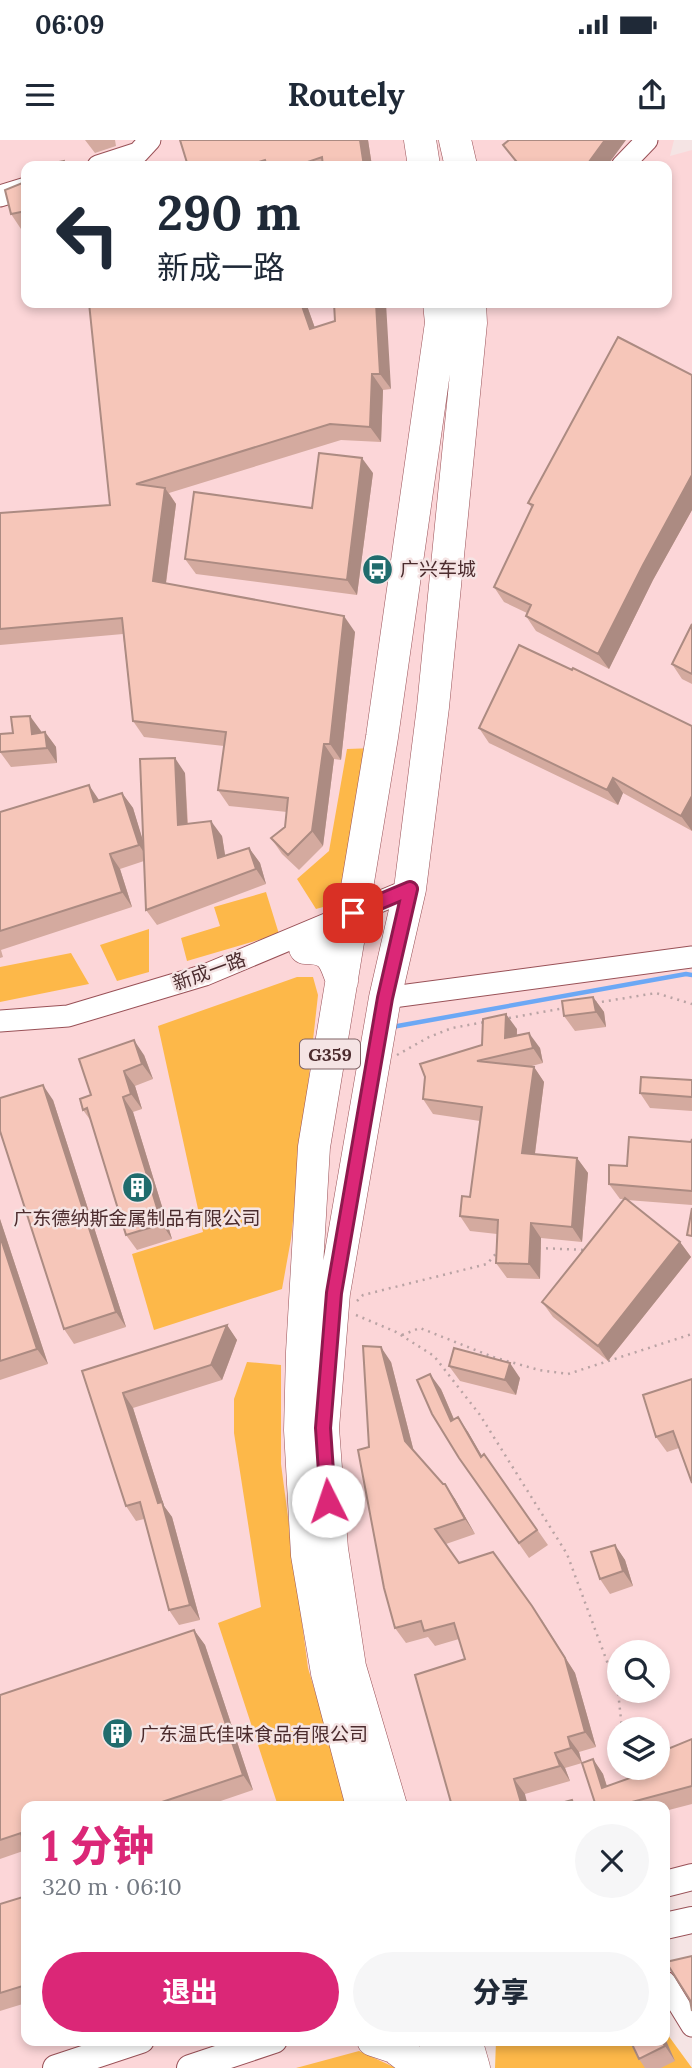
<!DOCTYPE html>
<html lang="zh">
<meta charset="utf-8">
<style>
body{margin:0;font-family:Lora,"Noto Sans SC",serif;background:#f6f6f7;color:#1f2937;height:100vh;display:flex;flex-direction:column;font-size:26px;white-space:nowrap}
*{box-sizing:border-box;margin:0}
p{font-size:23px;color:#747a83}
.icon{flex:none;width:38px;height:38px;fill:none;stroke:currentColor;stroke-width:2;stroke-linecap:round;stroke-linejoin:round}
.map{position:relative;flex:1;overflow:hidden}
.side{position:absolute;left:21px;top:1661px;width:649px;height:245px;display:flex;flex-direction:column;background:#fff;border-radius:14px;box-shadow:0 4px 10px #0003}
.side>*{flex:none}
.banner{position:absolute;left:21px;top:21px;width:651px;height:147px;border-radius:14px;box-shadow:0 4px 10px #0003;background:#fff;color:#1f2937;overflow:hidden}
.buttons{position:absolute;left:607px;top:1500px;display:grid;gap:14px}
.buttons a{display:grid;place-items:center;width:63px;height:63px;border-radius:50%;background:#fff;box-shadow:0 4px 10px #0003;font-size:35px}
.pin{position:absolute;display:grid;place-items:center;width:60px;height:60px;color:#fff;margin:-30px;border-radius:14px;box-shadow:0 4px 10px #0006}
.me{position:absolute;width:77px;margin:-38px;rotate:356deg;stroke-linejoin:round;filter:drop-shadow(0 0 5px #0008)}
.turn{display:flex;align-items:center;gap:24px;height:147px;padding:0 21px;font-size:32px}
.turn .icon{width:91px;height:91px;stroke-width:2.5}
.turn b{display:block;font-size:49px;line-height:60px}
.round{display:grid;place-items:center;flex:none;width:74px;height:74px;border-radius:37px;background:#f6f6f7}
.head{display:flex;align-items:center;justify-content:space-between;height:119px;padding:0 21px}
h1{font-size:42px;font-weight:800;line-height:52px;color:#db2777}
.cta{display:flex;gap:14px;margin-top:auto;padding:14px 21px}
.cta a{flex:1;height:80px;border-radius:42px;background:#db2777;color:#fff;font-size:28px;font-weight:800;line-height:80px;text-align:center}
.cta a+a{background:#f6f6f7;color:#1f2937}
.status{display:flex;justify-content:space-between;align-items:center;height:49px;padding:0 35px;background:#fff;direction:ltr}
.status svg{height:19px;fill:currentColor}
header{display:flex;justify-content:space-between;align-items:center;height:91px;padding:0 21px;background:#fff;font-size:32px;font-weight:800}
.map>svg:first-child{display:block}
.built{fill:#fcd6d8;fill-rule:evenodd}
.green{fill:#fdb849}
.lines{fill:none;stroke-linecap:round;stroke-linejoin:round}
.stream{stroke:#6ca8f5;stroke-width:4.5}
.minor-casing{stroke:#995157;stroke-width:23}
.major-casing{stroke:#995157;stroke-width:28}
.highway-casing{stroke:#995157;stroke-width:33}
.path{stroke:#b9a3a4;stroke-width:2.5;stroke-dasharray:2 5;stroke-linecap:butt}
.minor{stroke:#fff;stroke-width:21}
.major{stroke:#fff;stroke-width:26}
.highway{stroke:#fff;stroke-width:32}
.wall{fill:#d4aa9f}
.shaded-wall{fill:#ac8b82}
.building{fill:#f6c6b9;stroke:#ac8b82;stroke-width:2}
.route-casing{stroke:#8e194d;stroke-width:18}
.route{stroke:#db2777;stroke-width:12}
.labels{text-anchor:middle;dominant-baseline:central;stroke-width:5;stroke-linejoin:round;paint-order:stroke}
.shield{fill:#f5e4e4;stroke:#7f6365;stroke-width:2}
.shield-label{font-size:18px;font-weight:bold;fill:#4c2c2e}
.poi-label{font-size:19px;fill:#4c2c2e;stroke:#f5e4e4;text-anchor:start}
.street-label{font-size:19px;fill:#4c2c2e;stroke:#f5e4e4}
</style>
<div class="status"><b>06:09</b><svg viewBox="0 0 49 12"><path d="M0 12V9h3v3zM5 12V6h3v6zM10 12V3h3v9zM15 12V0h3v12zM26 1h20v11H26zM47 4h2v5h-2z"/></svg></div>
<header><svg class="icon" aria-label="menu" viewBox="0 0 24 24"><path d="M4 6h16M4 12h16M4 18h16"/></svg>Routely<svg class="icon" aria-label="share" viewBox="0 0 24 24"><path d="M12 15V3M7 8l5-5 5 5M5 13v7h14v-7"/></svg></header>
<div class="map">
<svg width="692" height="1928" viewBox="0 0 692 1928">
<rect width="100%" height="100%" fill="#f5e4e4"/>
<path class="built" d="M0,0H674L670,16L692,10V1723L665,1730V1666H26V1900L453,1901L460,1928H0ZM26,26H667V163H26ZM620,1512H658V1550H620ZM620,1589H658V1628H620Z"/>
<path class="green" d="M374,608L348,760L316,769L297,739L329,711L347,609Z
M266,752L279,794L187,821L181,798L220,786L214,767Z
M149,789V832L117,841L100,805Z
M71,813L89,844L0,862V827Z
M297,837H313L318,855L291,1099L282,1149L154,1190L132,1114L203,1092L158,886Z
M247,1222L281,1225V1324L308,1528L349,1666H278L218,1483L261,1467L234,1293V1259Z
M665,1891L692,1928H495L496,1901L665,1900Z
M359,1911L396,1928H296Z"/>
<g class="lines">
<path class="stream" d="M392,887L686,834L692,835"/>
<defs>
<path id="minor" d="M98,26L138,13L150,0
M622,26L647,0
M0,56L26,48
M385,858L692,817
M0,881L68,876L205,835L410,749
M665,1842L692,1886"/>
<path id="major" d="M665,1744L692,1737
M665,1786L692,1780
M56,1928L141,1900
M190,1928L274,1900"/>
<path id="highway" d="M420,0L424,26
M455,0L461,26
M305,808C331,808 334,817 342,841
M362,1666L327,1533L307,1415L300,1290L302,1212L314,1007L382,597L441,183L439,163
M391,1666L350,1527L332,1409L323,1288L334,1153L385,858L410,749L433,567L471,183L470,163
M373,1900L394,1907L422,1928
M435,1900L442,1928
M466,1900L474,1928"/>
</defs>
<use href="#minor" class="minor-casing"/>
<use href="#major" class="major-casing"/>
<use href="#highway" class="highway-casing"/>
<path class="path" d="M595,863L656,853L692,864
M509,878L565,868
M397,915L429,897L452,888L485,882
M539,1108L585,1110
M357,1161L363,1155L487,1124L499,1110
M356,1175L396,1192L434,1216L480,1275L567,1414L618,1551L622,1589
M402,1195L420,1188L493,1217L539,1230L568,1234L692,1194
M626,1628L627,1642"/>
<use href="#minor" class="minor"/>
<use href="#major" class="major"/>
<use href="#highway" class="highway"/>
</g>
<path class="wall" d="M85,0H115L116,6L95,13Z
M180,0H368L372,26H188Z
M26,40V88L21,89L11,74Z
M306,163L315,188L335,181L334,163L391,249L383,250L381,302L341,300L169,353L176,364L166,444L355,492L341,620L334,619L323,706L299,730L282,714L271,698L285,687L287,672L229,666L218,650L224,606L144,597L133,581L123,494L0,505V373L110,365Z
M692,235V370L653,440L609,529L536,491L526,476L527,473L504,462L494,447L532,368L528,363Z
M373,333L357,455L196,434L185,419L312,368Z
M692,484V544L682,539L672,524Z
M572,530L692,586V691L623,653L618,665L489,603L479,588Z
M41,591V593L45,592L56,607L57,623L11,627L0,612L13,593Z
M185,633L188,684L222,696L225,716L249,708L260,723L266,744L157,785L146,770L144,721L120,729L132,767L1,810L3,817L0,818V672L100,661L122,653L133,668L143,702Z
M593,857L604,872L606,887L575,891L564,876Z
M517,889V896L540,908L543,923L528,927H534L544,942L535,1014L577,1018L588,1033L582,1102L541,1098L540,1139L507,1138L496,1123L497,1094L470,1091L460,1076L470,1057L480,981L433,974L423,959L482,905Z
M144,915L153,939L135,946L142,969L133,972L172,1099L137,1110L126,1095L91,981L83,970L91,955Z
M692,940V971L650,968L640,953Z
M53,960L126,1187L74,1204L64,1189Z
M692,999V1065L627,1060L680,1102L691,1117L608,1221L553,1177L542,1162L624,1059H620L609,1044L627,1026L691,1002Z
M0,1079L48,1224L0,1240Z
M227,1185L237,1200L222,1240L133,1268L164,1366L172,1377L200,1480L179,1485L169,1470L144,1379L136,1381L126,1366L82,1231Z
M391,1222L414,1312L455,1359L475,1394L446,1404L459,1423L542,1480L575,1533L596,1607L579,1612L582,1623L593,1619L603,1634L607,1646L655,1629L692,1599V1664L665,1671V1666H596L582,1623L565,1628L570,1641L525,1654L452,1666L465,1519L459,1499L435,1506L428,1497L406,1503L395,1488L369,1307Z
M449,1226L520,1238L516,1255L460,1241Z
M692,1239L679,1308L667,1312L656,1297Z
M441,1249L454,1279L468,1292L482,1316L484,1314L548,1405L529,1418L459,1318Z
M615,1405L625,1420L633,1446L610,1454L600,1439Z
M194,1490L205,1505L253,1650L206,1666H26V1710L0,1719V1555Z
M26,1756V1863L0,1871V1764Z
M665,1900L675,1921L661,1928H645L639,1919Z"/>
<path class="shaded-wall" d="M360,0H368L372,26H364Z
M605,0H626L607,26H586Z
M301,163H306L321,205L310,189Z
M376,163H386L391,249L380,234Z
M372,234L383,250L381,302L370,287Z
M362,318L373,333L357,455L347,440Z
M692,335V370L653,440L609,529L598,514L643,425Z
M165,348L176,364L164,457L153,441Z
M344,476L355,492L341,620L330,604Z
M30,576L41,591L42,609L32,594Z
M45,592L56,607L57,623L47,608Z
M324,604L334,619L323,706L312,691Z
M175,618L185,633L188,700L178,685Z
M613,638L623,653L618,665L607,650Z
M89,645L99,660L105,677L94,662Z
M122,653L133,668L149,720L139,705Z
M692,656V691L681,676Z
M211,681L222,696L228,733L218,718Z
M249,708L260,723L266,744L256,729Z
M110,714L120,729L132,767L122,752Z
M593,857L604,872L606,887L596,872Z
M506,874L517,889L516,913L505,898Z
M529,893L540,908L543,923L533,908Z
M134,900L144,915L153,939L142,924Z
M534,927L544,942L533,1028L522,1013Z
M124,931L135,946L142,969L131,954Z
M43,945L53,960L126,1187L116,1172Z
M123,957L133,972L172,1099L162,1084Z
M577,1018L588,1033L582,1102L572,1087Z
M0,1079L48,1224L37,1209L0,1096Z
M531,1083L541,1098L540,1139L529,1124Z
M680,1102L691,1117L608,1221L598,1206Z
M227,1185L237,1200L222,1240L211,1225Z
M381,1207L391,1222L415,1316L405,1301Z
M510,1223L520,1238L516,1255L505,1240Z
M430,1234L441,1249L461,1296L451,1281Z
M123,1253L133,1268L164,1366L172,1377L200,1480L190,1465Z
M458,1277L468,1292L491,1332L481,1317Z
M445,1344L455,1359L475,1394L465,1379Z
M615,1405L625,1420L633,1446L623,1431Z
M532,1466L575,1533L596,1607L585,1592Z
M194,1490L205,1505L253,1650L243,1635Z
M568,1597L579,1612L582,1623L571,1608Z
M555,1613L565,1628L570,1641L560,1626Z
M593,1619L603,1634L612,1663L602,1648Z
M514,1639L525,1654L528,1666H522Z
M665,1898L675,1921L665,1906L662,1900H665Z"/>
<path class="building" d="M180,0H360L364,26H323L322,17L296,26H267L265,20L247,26H188Z
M509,0H605L586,26H520L503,5Z
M64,21L65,26H40Z
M26,40V71L11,74L5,50L25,42Z
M89,163H301L310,189L335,181L334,163H376L380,234H372L370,287L330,284L136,344L165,348L153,441L344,476L330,604H324L312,691L288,715L271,698L285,687L288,658L218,650L226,592L133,581L122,478L0,489V373L110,365Z
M618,197L692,235V335L643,425L598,514L526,476L531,465L494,447L533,365L528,363Z
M319,313L362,318L347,440L185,419L194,352L312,368Z
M692,484V534L672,524Z
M519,505L572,530L573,528L692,586V656L681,676L613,638L607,650L479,588Z
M30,576L32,594L45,592L47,608L0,612V594L13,593L11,577Z
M175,618L178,685L211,681L218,718L249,708L256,729L146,770L140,619Z
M89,645L94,662L122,653L139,705L110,714L122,752L0,791V672Z
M593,857L596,872L564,876L562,861Z
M506,874L505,898L529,893L533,908L477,921L534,927L522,1013L577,1018L572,1087L531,1083L529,1124L496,1123L498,1080L460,1076L462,1056L470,1057L482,967L423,959L425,937L420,924L482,905L483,879Z
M134,900L142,924L124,931L131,954L123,957L162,1084L126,1095L87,968L83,970L80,959L91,955L79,919Z
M641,937L692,940V957L640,953Z
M43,945L116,1172L64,1189L0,991V958Z
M629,997L691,1002L692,999V1051L609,1044V1025L627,1026Z
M625,1058L680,1102L598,1206L542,1162Z
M692,1068V1096L687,1095Z
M0,1096L37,1209L0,1221Z
M227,1185L211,1225L123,1253L158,1363L162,1362L190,1465L169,1470L140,1362L126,1366L82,1231Z
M363,1206L381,1207L405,1301L443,1344H445L465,1379L435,1389L459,1423L493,1412L532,1466L565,1518L585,1592L568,1597L571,1608L555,1613L560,1626L514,1639L522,1666H452L415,1535L465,1519L454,1483L424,1491L421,1481L395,1488L384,1448L358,1310L369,1307Z
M454,1208L510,1223L505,1240L449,1226Z
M430,1234L451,1281L458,1277L481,1317L484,1314L537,1390L519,1403L459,1318L432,1274L417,1240Z
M692,1239V1343L673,1291L656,1297L643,1255Z
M615,1405L623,1431L600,1439L591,1412Z
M194,1490L243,1635L150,1666H26V1707L25,1708L21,1693L0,1700V1555Z
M692,1599V1646L617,1666H596L582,1623L593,1619L602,1648L655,1629L654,1628H658V1613Z
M572,1660L574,1666H550Z
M26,1756V1845L0,1853V1764Z
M692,1816V1871L690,1860L666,1822Z
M630,1900H662L665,1906L639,1919Z"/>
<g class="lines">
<defs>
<path id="route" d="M328,1361L323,1288L334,1153L385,858L410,749L353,773"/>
</defs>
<use href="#route" class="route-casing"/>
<use href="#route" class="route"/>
</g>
<defs>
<symbol id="bus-disc" viewBox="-11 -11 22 22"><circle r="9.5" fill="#206c6d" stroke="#f5e4e4"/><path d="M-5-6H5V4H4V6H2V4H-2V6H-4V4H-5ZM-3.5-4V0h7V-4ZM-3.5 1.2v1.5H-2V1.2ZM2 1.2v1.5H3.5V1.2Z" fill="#fff"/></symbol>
<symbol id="building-disc" viewBox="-11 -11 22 22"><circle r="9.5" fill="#206c6d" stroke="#f5e4e4"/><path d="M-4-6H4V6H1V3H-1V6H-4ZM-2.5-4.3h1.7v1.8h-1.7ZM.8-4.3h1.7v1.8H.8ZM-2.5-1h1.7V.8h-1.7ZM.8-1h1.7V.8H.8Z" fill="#fff"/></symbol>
</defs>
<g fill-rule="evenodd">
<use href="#bus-disc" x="360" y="412" width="35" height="35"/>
<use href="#building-disc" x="120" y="1030" width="35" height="35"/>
<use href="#building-disc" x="100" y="1576" width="35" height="35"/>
</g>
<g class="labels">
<rect class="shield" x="300" y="899.5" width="60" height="29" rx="5"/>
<g class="shield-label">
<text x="330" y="914">G359</text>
</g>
<g class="poi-label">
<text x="400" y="429">广兴车城</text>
<text x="137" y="1078" text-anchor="middle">广东德纳斯金属制品有限公司</text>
<text x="140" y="1594">广东温氏佳味食品有限公司</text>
</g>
<g class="street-label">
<text transform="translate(209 831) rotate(-20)">新成一路</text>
</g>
</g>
</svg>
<div class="buttons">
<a><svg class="icon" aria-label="search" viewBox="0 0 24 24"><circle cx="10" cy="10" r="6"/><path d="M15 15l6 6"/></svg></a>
<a><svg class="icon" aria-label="layers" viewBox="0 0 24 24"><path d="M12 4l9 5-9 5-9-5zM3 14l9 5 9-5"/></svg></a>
</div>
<div class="pin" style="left:353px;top:773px;background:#d93025"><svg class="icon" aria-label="arrive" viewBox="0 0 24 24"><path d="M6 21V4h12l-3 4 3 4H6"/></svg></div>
<svg class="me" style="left:328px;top:1361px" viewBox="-20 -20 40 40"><circle r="19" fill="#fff"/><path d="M0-13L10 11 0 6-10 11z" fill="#db2777"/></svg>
<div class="banner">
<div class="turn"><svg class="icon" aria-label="left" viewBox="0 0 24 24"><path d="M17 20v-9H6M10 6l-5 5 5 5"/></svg><div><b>290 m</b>新成一路</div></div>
</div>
<section class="side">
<div class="head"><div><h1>1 分钟</h1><p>320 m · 06:10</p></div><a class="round"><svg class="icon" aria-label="close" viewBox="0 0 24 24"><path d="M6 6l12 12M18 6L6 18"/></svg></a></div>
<div class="cta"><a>退出</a><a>分享</a></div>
</section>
</div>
